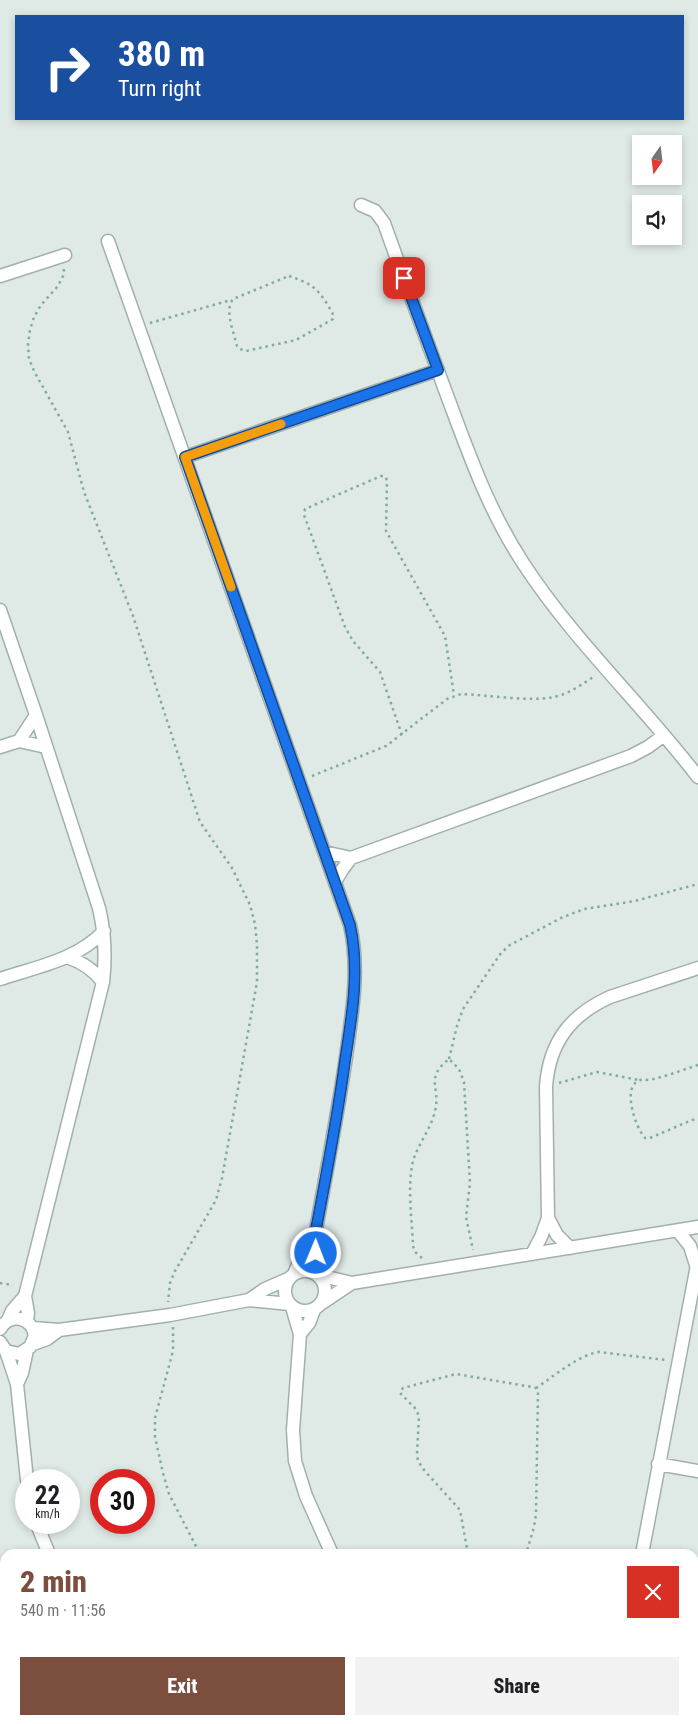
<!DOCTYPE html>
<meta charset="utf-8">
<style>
body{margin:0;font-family:"Roboto Condensed",sans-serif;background:#f2f2f2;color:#202124;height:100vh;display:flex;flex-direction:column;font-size:19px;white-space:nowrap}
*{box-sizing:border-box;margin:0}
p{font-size:16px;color:#757577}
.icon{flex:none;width:28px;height:28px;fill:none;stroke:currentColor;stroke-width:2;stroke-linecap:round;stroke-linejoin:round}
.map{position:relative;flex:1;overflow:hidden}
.drawer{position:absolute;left:0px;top:1549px;width:699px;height:176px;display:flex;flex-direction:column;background:#fff;border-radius:15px 15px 0 0;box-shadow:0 2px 8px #0003}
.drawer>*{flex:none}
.top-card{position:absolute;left:15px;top:15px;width:669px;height:105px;border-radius:0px;box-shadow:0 2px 8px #0003;background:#1a4fa0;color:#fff;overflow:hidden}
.needle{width:32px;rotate:194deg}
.controls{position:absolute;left:632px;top:135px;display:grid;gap:10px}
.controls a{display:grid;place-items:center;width:50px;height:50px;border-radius:0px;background:#fff;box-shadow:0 2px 8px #0003;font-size:25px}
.speed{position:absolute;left:15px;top:1469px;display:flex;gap:10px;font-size:25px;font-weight:700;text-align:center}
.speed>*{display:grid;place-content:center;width:65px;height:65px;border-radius:50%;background:#fff;box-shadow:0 2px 8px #0003;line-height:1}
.speed small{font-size:12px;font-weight:400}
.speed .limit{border:8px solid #d22;background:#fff;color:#111}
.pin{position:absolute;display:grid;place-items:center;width:42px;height:42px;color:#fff;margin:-21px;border-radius:10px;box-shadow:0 2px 8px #0006}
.me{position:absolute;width:55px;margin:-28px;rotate:1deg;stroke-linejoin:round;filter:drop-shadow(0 0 4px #0008)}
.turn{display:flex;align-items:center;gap:18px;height:105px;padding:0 20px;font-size:22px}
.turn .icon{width:65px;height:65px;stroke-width:2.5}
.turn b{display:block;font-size:35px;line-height:42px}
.round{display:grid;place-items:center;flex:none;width:52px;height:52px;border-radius:0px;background:#f2f2f2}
.headline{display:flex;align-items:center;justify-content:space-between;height:85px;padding:0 20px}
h1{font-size:30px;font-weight:800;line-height:38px;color:#7b4e3d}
.action{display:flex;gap:10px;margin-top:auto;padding:10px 20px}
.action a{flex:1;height:58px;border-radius:0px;background:#7b4e3d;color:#fff;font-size:20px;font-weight:800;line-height:58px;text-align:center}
.action a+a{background:#f2f2f2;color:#202124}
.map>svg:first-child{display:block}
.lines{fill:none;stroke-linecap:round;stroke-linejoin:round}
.minor-casing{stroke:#a2b0ac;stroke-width:15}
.path{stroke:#81aba0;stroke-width:2.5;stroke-dasharray:2.5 4;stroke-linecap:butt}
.minor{stroke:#fff;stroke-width:12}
.route-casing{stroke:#114b97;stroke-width:12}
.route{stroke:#1a73e8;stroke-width:9}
.slow{stroke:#f59e0b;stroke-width:9}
</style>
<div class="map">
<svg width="698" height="1724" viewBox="0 0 698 1724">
<rect width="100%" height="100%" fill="#dfe9e5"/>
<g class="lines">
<defs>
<path id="minor" d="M361,205L375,211L384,223C404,279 425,335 445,390C468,451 487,508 523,563C573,640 642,704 698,777
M108,241L350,925C360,968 352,1014 346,1057C337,1118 325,1179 314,1241L316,1253L314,1273
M0,276L65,255
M185,457L438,370
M0,610L36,715L99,908C105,933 106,956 103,982L25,1296L28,1313L27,1321
M19,741L46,747
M0,747L19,741L36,715
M324,852L351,858L631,756L648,747L663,736
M335,882L342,870L351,858
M67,957C82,962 93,969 103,982
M0,979C36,967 77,960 104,931
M548,1218L557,1235L570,1248
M678,1231L690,1246L696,1265
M532,1254L541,1237L548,1218L546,1087C549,1043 570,1015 610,997L698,968
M285 1291a20 20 0 1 1 40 0a20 20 0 1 1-40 0Z
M294,1274L300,1260L314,1241
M318,1275L352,1283L698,1227
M249,1300L265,1289L290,1278
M322,1303L352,1283
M292,1307L300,1334L293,1430L295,1461L306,1496L332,1554
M8,1320L12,1311L25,1296
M33,1328L59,1330L170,1315L249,1300L290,1304
M0,1329C10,1312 32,1317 35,1336L30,1347L19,1354L6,1351L0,1342
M300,1334L309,1323L314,1310
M33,1344L47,1339L59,1330
M6,1351L17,1384L27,1480
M17,1384L22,1373L27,1350
M658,1464L698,1471
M36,1522L49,1554
M642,1554L698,1260
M0,1681H5
M130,1720L132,1724
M441,1720L449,1724
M611,1724L612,1720"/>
</defs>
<use href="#minor" class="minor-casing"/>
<path class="path" d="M64,269L63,276L58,286L41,305L34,317L30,330L28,344L29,359L34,371L68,432L84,492L133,616L200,822L232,868L250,905L255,924L257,945V982L222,1178L216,1200L175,1271L170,1283L168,1302
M289,276C309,283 316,286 327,304C330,309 334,313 333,319L296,340L246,351L240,349L237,346C234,333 224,310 233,299Z
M150,323L231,300
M402,735L380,672L353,641L345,627L304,515L305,509L381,476L386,477L387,482L386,531L445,636L454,695
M312,776L386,746L447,699L461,694C487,695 529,702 554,697C569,694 582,684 595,676
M449,1059L457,1026L463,1009L501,953L510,945L561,918L584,909L635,901L698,884
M698,1065C682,1070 665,1077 649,1080C645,1080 641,1079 638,1081C622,1089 636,1128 645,1138H650L692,1120L698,1119
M559,1083L597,1072L639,1080
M422,1258L415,1252L413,1246C412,1219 407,1187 413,1161C418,1144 431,1129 435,1111C441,1087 424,1079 449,1059L459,1069L464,1082L470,1183L466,1217L473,1250
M0,1283L13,1285
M173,1327V1351L155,1418V1437L163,1473L169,1494L200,1554
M536,1388C553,1377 578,1355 599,1352L666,1360
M468,1554L460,1510L424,1470L418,1461L417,1454L419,1416L415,1408L400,1393L403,1388L456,1374L532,1387L536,1388L538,1392L536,1514L534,1527L526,1554
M694,1654L698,1653
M272,1720L275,1724"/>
<use href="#minor" class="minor"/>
</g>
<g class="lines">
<defs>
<path id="route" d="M316,1253L314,1240C325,1181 337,1121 345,1061C352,1016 360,969 350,925L185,457L438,370L404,278"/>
</defs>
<use href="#route" class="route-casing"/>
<use href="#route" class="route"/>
<path class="slow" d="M231,587L185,457L281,424"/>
</g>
</svg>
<div class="controls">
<a><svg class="needle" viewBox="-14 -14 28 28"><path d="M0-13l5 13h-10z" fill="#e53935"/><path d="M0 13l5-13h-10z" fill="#757577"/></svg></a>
<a><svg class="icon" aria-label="sound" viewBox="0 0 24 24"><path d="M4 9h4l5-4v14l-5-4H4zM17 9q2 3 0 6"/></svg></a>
</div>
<div class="speed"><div>22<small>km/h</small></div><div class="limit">30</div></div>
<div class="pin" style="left:404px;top:278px;background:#d93025"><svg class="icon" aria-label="arrive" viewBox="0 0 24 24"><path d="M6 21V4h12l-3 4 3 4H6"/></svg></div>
<svg class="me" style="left:316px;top:1253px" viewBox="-20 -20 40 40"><circle r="17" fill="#1a73e8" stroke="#fff" stroke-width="3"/><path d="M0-11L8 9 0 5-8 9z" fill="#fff"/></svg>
<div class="top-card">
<div class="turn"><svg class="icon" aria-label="right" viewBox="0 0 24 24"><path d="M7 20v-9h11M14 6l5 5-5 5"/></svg><div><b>380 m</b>Turn right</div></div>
</div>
<section class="drawer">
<div class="headline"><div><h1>2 min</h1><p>540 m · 11:56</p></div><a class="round" style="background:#d93025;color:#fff"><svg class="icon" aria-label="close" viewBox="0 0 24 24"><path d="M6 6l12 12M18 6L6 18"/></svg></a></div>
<div class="action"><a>Exit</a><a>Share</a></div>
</section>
</div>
